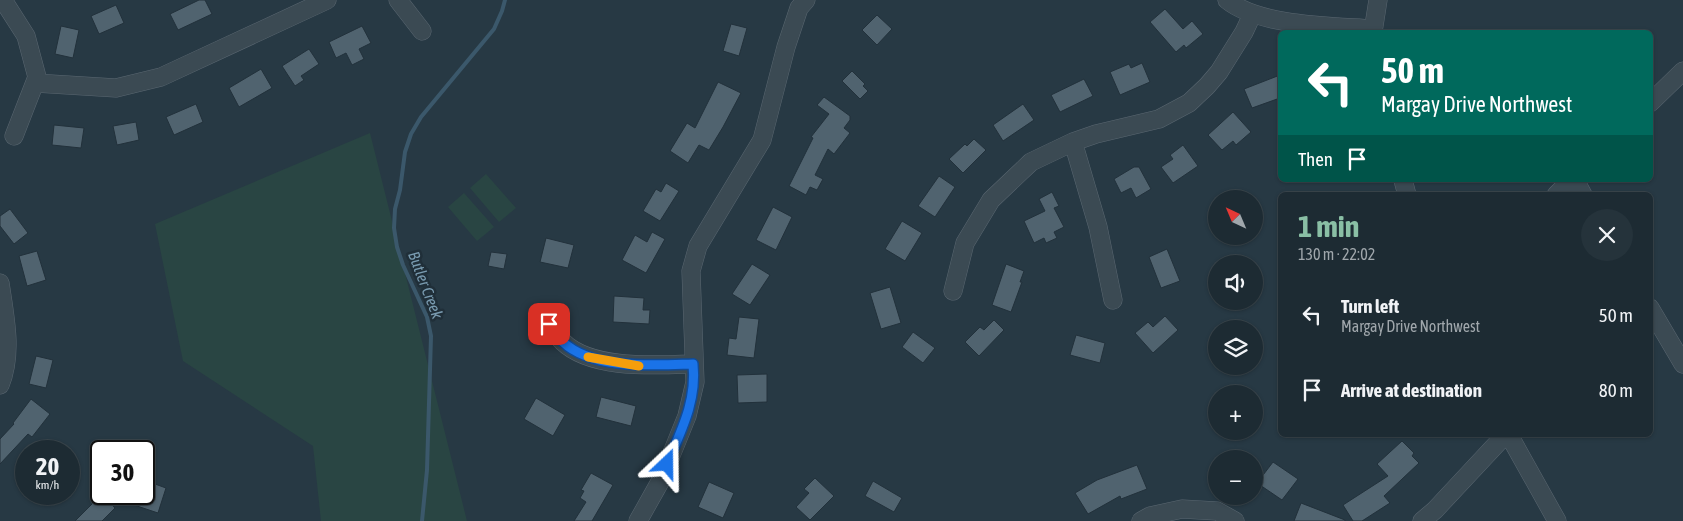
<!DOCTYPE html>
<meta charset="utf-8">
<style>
body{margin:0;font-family:"Asap Condensed",sans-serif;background:#25333b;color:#f1f3f6;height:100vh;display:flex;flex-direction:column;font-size:19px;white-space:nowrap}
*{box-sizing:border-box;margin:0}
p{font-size:16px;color:#a0a7ac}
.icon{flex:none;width:28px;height:28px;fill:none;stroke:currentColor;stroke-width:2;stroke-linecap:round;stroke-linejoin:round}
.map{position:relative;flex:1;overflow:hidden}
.panel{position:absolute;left:1278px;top:192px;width:375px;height:245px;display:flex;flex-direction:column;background:#1d2b33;border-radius:8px;box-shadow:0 1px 4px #0004,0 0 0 1px #3b474e}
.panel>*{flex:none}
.hud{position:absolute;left:1278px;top:30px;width:375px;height:152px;border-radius:8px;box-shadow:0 1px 4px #0004,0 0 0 1px #3b474e;background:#00695c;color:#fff;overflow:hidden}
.needle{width:32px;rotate:316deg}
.tools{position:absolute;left:1208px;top:190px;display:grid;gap:10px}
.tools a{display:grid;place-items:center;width:55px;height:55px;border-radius:50%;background:#1d2b33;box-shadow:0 1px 4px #0004,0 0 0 1px #3b474e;font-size:25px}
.speed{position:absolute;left:15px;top:440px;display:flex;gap:10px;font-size:25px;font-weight:700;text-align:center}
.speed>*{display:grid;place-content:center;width:65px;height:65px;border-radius:50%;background:#1d2b33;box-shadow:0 1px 4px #0004,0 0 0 1px #3b474e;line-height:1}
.speed small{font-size:12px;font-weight:400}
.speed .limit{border:2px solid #111;border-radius:8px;background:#fff;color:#111}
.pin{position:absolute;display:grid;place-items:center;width:42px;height:42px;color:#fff;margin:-21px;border-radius:10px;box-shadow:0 2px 8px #0006}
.me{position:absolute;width:55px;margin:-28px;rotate:23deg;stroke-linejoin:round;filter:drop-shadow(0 0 4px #0008)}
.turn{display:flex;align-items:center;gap:18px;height:105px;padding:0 20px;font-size:22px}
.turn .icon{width:65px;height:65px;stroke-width:2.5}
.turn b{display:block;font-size:35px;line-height:42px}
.then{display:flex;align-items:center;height:48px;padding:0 20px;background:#0003;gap:10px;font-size:19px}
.round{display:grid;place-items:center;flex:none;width:52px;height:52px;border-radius:26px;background:#25333b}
.overview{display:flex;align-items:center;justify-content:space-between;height:85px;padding:0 20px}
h1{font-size:30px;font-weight:700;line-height:38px;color:#8abfa5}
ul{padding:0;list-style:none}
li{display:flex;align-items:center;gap:15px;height:75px;padding:0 20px}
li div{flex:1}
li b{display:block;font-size:19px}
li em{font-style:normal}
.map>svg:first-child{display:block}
.green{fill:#294543}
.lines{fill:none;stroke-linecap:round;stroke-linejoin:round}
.stream{stroke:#3b586b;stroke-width:4}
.building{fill:#50636f;stroke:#22313b}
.minor-casing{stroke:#5a6771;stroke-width:19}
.minor{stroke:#3b4a53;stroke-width:18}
.route-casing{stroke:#114b97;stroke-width:12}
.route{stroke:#1a73e8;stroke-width:9}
.slow{stroke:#f59e0b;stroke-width:9}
.labels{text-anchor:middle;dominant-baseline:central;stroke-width:5;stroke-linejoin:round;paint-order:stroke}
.water-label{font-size:16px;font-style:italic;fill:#799bb0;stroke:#202f39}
</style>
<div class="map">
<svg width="1683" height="521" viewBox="0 0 1683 521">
<rect width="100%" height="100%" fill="#273944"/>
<path class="green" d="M370,133L467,521H321L313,446L183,361L155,224Z
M486,174L516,208L499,222L470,188Z
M464,193L494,227L477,241L448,207Z"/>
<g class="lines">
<path class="stream" d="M422,521L427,470L431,336L427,317L403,265L397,247L394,228L395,209L400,190L405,152L411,134L421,117L494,29L502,11L505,0"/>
</g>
<path class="building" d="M199,0H205L212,14L178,30L170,14Z
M116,5L124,23L99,34L91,16Z
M1165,9L1183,29L1192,21L1203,34L1186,48L1184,45L1176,52L1150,22Z
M877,15L892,29L877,45L862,30Z
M731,24L747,28L739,56L723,51Z
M61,26L79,30L73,58L55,54Z
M362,26L371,43L359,49L364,59L352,65L346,53L336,58L329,42Z
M309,49L319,64L301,76L304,80L295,86L282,66Z
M1142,63L1150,82L1120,95L1110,72L1129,64L1131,68Z
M261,69L272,88L239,107L229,88Z
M852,71L865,84L863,86L868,91L860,99L842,81Z
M1280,75V98L1252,108L1244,89Z
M1084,79L1093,96L1060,112L1051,95Z
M718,82L741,93L723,127L709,150L699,145L688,163L670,151L687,123L695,128Z
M824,97L850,116V120L844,128L850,133L834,154L828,149L815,175L823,179L817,190L810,187L806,195L789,186L813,138L811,137L829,114L817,105Z
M196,104L203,122L174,135L166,117Z
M1023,104L1034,120L1003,141L993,125Z
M1233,112L1251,132L1236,145L1233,141L1222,150L1208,135Z
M136,122L139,140L117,145L113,126Z
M54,125L84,128L81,148L52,145Z
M974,139L986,150L963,173L949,159L965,144L967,146Z
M1183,145L1198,166L1173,183L1161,167L1173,159L1170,155Z
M1134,167H1139L1151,189L1136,198L1131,188L1121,193L1114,179Z
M939,176L955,187L935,217L918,206Z
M666,183L679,191L660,221L643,211L656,189L661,192Z
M1052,192L1059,206L1054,208L1064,227L1054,232L1057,238L1046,243L1044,238L1034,243L1024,221L1045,211L1039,199Z
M773,207L792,217L776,250L756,240Z
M10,209L28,233L14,244L0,226V216Z
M902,221L922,233L905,261L885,249Z
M652,232L665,239L646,273L622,260L635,235L647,242Z
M546,238L574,245L568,268L540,262Z
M1167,249L1180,281L1161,288L1149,257Z
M37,251L46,280L27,286L19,256Z
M491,252L507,254L504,269L488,266Z
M752,264L770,275L750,305L732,294Z
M1006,264L1024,271L1020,282H1022L1011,312L992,305Z
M890,287L901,323L881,329L870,293Z
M614,296L644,298L643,310H650L649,324L613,322Z
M1165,316L1178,330L1153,353L1135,333L1148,322L1153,327Z
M739,317L759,319L754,358L727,355L729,338L736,339Z
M994,320L1004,330L979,356L965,342L980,327L984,330Z
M913,332L935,348L923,363L902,347Z
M1076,335L1105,343L1100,363L1070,355Z
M36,356L53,360L46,388L29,384Z
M767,374V402L738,403L737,375Z
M601,397L636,406L631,426L596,417Z
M536,398L565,415L553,436L524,419Z
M31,399L50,414L32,437L28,434L0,464V439L14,424L13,423Z
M1402,441L1414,453L1412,456L1419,463L1384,496L1390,503L1362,521H1353L1343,505L1388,476L1377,464Z
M1273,462L1298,479L1282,500L1257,483Z
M1137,465L1147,489L1121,499L1120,496L1088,514L1075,493L1097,480Z
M591,473L613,485L592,521H574L586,502L580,498L584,491L581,490Z
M815,478L834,496L810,520L796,507L809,493L804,489Z
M144,480L166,488L158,513L131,504L135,494H144Z
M873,481L902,498L894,512L865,496Z
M709,482L734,493L723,518L698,507Z
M102,494L115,508L102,521H75Z
M1301,503L1345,520V521H1294Z"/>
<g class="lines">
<defs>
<path id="minor" d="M3,0L26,36L37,77L14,136
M398,0L422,31
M1227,0C1259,26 1331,26 1372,29
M1373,32L1378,0
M35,83L116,88L161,77L327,0
M1650,103L1683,71
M1073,142L1098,227L1113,300
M1403,180L1407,195
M1575,180L1583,195
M1556,195L1571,180
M0,283C5,317 13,353 0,385
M953,291L965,243L991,200L1031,162L1073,142L1096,134L1159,119L1189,103L1207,86L1219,72L1244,32L1252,15
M1650,308L1683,364
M549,324C553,330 558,337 563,342C592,370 656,365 693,364
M1509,435L1557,521
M638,521L661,480L687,416L695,382L691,271L698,246L762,140L786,47L799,8L806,0
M1141,521L1150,516L1182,509L1217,511L1235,521
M1422,521L1435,510L1505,435"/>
</defs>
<use href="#minor" class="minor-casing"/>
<use href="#minor" class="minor"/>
</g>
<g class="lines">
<defs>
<path id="route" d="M549,324C553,330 558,337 563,342C592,370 656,365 693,364C697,401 681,431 667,464"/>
</defs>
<use href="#route" class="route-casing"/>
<use href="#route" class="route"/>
<path class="slow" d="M588,357L639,366"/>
</g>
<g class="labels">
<g class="water-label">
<text transform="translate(426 285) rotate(69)">Butler Creek</text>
</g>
</g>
</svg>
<div class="tools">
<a><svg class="needle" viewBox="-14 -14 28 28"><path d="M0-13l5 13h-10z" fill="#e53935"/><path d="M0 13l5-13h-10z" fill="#a0a7ac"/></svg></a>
<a><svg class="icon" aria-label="sound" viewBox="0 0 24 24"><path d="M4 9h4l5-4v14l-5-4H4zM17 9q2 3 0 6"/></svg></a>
<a><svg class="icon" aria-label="layers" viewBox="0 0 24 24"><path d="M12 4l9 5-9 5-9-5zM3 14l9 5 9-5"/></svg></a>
<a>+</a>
<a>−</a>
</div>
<div class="speed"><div>20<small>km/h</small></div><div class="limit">30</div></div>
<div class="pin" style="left:549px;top:324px;background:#d93025"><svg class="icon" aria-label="arrive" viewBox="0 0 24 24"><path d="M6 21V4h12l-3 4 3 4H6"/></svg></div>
<svg class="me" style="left:667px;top:464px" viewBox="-20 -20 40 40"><path d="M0-17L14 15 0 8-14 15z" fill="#1a73e8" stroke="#fff" stroke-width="4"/></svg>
<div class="hud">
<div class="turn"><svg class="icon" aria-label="left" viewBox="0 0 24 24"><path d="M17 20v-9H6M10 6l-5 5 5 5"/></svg><div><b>50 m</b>Margay Drive Northwest</div></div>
<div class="then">Then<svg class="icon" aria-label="arrive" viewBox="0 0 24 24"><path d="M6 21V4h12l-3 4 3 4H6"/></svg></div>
</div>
<section class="panel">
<div class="overview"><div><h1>1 min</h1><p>130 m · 22:02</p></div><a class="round"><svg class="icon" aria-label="close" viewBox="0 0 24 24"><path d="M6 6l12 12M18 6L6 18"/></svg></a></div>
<ul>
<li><svg class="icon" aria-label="left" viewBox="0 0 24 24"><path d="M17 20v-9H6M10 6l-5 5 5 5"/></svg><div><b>Turn left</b><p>Margay Drive Northwest</p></div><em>50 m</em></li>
<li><svg class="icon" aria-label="arrive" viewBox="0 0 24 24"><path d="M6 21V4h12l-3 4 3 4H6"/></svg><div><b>Arrive at destination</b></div><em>80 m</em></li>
</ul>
</section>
</div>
